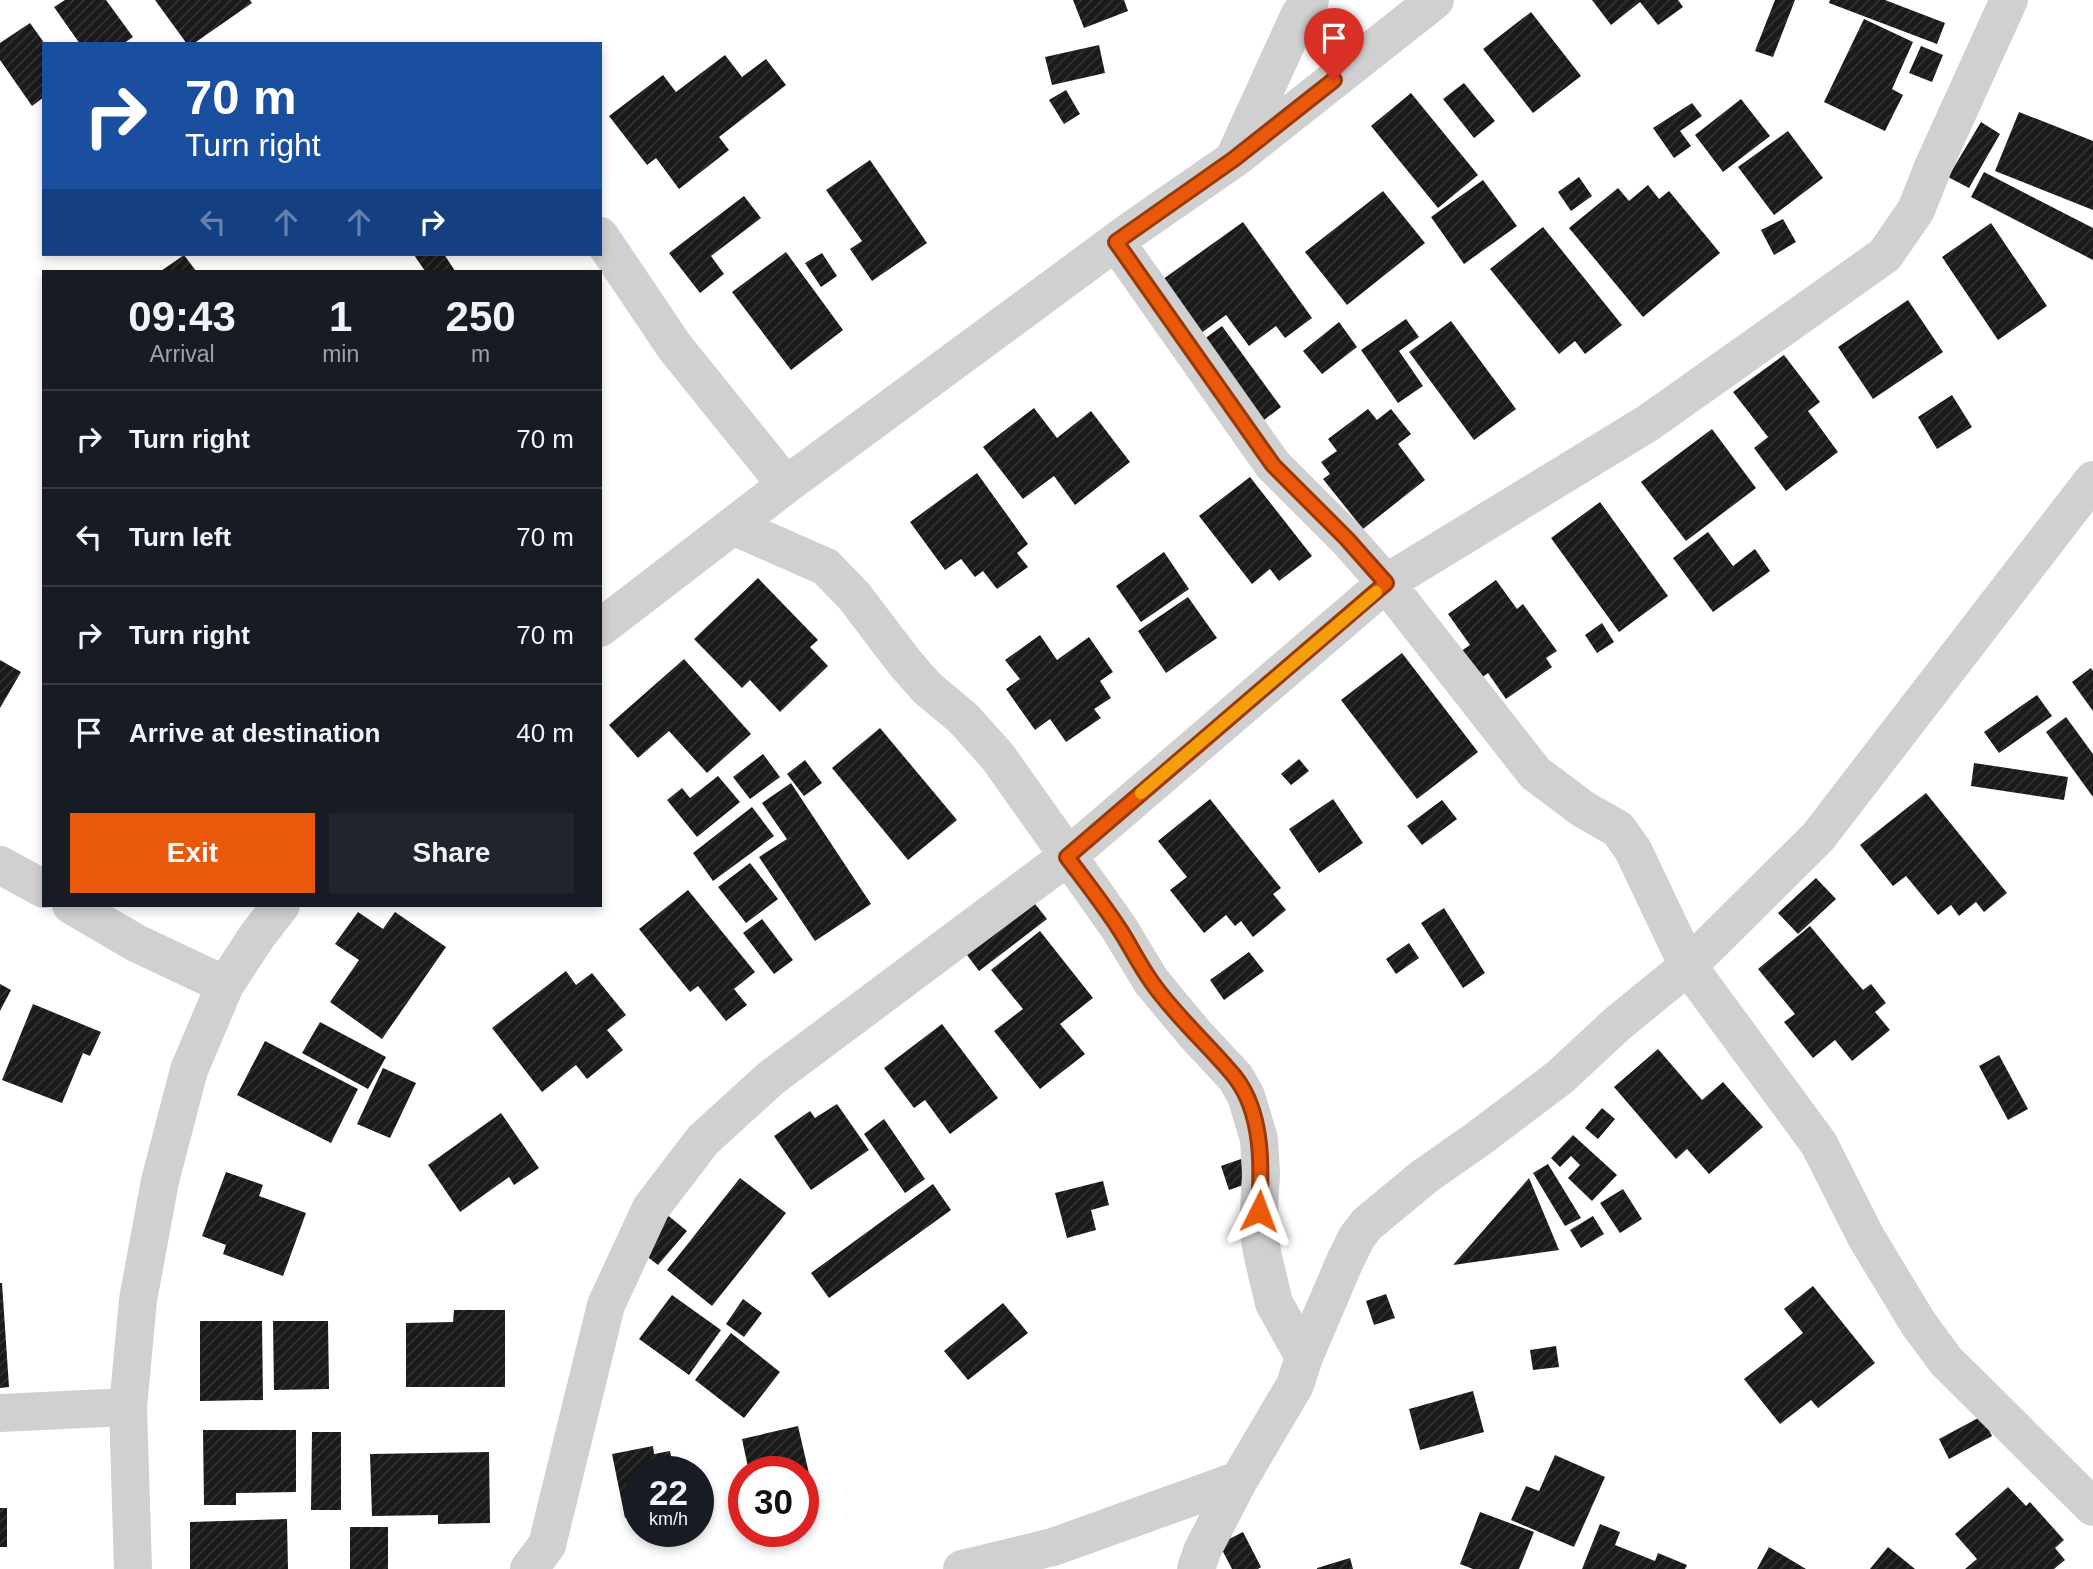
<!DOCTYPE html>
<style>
body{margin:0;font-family:Helvetica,sans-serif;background:#20242c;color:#f1f3f6;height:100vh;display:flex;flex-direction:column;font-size:26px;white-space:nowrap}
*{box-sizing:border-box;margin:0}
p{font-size:23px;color:#9ea1a6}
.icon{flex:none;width:38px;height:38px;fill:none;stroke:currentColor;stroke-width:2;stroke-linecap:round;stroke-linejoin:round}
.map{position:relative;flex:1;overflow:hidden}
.sheet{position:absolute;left:42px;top:270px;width:560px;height:637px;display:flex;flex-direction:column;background:#171b24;border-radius:0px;box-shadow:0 4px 10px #0003}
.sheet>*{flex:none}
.banner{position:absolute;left:42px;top:42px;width:560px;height:214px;border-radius:0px;box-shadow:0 4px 10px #0003;background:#1a4fa0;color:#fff;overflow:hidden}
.speed{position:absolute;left:623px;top:1456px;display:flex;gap:14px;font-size:35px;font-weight:700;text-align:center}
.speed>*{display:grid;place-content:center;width:91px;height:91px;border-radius:50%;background:#171b24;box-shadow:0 4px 10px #0003;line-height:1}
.speed small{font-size:18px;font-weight:400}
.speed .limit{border:10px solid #d22;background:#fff;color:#111}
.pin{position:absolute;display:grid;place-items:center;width:60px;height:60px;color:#fff;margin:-72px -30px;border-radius:50% 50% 50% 0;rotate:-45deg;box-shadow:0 0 7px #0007}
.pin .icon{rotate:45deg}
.me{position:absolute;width:77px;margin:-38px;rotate:3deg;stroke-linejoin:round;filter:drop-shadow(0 0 5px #0008)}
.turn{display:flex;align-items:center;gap:24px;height:147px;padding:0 28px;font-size:32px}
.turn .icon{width:91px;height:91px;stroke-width:2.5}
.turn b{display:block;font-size:49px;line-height:60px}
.lanes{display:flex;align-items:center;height:66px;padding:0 28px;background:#0003;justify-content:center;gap:35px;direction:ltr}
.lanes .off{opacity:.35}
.eta{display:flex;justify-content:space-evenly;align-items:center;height:119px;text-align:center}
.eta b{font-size:42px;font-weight:600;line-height:49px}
.primary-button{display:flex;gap:14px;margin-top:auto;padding:14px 28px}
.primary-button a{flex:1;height:80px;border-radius:0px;background:#ea580c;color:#fff;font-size:28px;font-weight:600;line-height:80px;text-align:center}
.primary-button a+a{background:#20242c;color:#f1f3f6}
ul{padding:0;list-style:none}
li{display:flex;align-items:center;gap:21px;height:98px;padding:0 28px;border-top:2px solid #363941}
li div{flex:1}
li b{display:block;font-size:26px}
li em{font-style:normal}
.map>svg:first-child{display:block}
.building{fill:url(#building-hatch)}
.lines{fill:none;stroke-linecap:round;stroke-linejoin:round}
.minor{stroke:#d0d0d0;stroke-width:38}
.route-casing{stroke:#983908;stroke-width:18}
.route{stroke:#ea580c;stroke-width:12}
.slow{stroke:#f59e0b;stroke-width:12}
</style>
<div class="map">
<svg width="2093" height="1569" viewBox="0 0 2093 1569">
<defs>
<pattern id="building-hatch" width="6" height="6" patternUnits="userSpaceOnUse" patternTransform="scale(1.75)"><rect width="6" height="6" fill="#1a1a1a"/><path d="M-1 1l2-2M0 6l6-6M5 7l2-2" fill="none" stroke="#333"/></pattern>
</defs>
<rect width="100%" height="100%" fill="#fff"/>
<path class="building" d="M65,0H106L133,37L123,44H80L54,7Z
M155,0H250L252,3L193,44H187Z
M1073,0H1124L1128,11L1084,28Z
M1592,0H1678L1683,7L1658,25L1640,2L1611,25Z
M1775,0H1795L1773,57L1755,51Z
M1830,0H1885L1945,23L1937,44L1829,3Z
M1531,12L1581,76L1533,113L1483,49Z
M1864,19L1913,42L1892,89L1903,95L1885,131L1824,102Z
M30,23L45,44L44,97L32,106L0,60V43Z
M1099,45L1105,73L1052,85L1045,57Z
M1921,46L1943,55L1932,82L1909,73Z
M725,55L742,77L766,59L786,85L719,137L729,150L679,189L656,158L647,165L609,116L663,75L676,92Z
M1464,83L1495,121L1474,138L1443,99Z
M1066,90L1080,114L1064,124L1049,100Z
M1411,93L1478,175L1438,208L1371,126Z
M1741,99L1770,136L1723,172L1695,135Z
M1692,103L1702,116L1680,131L1691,146L1674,158L1653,128Z
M2019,112L2093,141V210L1995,171Z
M1981,122L2000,134L1969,188L1948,177Z
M1788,131L1823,178L1774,215L1738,167Z
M870,160L927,243L872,281L850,249L862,241L826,190Z
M1984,172L2093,228V260L1971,197Z
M1579,177L1592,196L1571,211L1558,192Z
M1483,180L1517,226L1464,264L1431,217Z
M1648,185L1659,199L1669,191L1720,253L1643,317L1569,228L1618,188L1629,201Z
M1383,191L1425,243L1347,305L1305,252Z
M744,196L761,218L711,256L724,274L700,293L669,253Z
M1783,219L1796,242L1774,255L1761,230Z
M1243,222L1312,318L1285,338L1276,326L1249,346L1226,315L1197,336L1159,282Z
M1991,223L2047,306L1998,340L1942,257Z
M1543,227L1622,325L1585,354L1575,341L1559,354L1490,269Z
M786,252L843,330L791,370L732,292Z
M822,253L837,276L821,287L805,263Z
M416,254H444L455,271H425L414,255Z
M184,255L196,271H161Z
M1908,300L1943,352L1873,399L1838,347Z
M1406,319L1419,337L1399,351L1423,386L1398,403L1361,350Z
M1451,321L1516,409L1474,440L1409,352Z
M1339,322L1357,347L1322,374L1303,351Z
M1222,326L1281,407L1260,423L1200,342Z
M1784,355L1820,402L1808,411L1838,452L1786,491L1754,448L1768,437L1733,392Z
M1952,395L1972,427L1937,449L1918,417Z
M1034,408L1057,438L1091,411L1130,462L1075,505L1054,476L1023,499L983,447Z
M1368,409L1377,420L1391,409L1411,434L1398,444L1425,480L1363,529L1323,479L1330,474L1321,462L1337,451L1328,439Z
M1712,429L1756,488L1686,541L1641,482Z
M977,473L1028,544L1017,553L1028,567L997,589L983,571L975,577L961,559L945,570L910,522Z
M1250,477L1312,556L1279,581L1270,569L1252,584L1199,516Z
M1600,502L1668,596L1619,632L1551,538Z
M1708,532L1733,566L1755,549L1770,571L1713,612L1673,558Z
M1164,552L1189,589L1141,622L1116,586Z
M758,578L818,640L810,647L828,666L780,712L750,680L742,688L694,639Z
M1496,580L1517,609L1523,604L1557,651L1546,658L1552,667L1506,699L1488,673L1473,684L1454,656L1470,645L1448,614Z
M1188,597L1217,638L1166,673L1138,631Z
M1602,623L1614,642L1597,653L1585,635Z
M1040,635L1057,660L1089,637L1113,672L1100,681L1111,698L1094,709L1101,718L1066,742L1050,719L1035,730L1006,689L1020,679L1005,660Z
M1402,653L1478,752L1417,799L1341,700Z
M684,659L751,734L707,773L669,731L638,758L609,725Z
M0,660L21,672L0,708Z
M2091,668L2093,671V711L2072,682Z
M2037,695L2052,716L1999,753L1984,732Z
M2066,717L2093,754V797L2046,732Z
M880,728L957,820L908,860L832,768Z
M763,754L780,777L750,799L733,777Z
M1299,759L1309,771L1291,785L1281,774Z
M805,760L822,783L804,796L787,774Z
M1974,763L2068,777L2064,800L1971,786Z
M718,776L740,802L697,837L667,800L682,788L690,798Z
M791,783L871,904L815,941L759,857L787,839L762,803Z
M1926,793L2007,893L1984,912L1976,902L1959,916L1951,905L1938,915L1906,876L1893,886L1860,845Z
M1210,799L1281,888L1273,894L1286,910L1253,937L1241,921L1235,926L1226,915L1204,933L1170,890L1187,877L1158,841Z
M1333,799L1363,843L1319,873L1289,829Z
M1442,800L1457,819L1422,845L1407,826Z
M752,807L774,836L713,881L693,853Z
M750,863L778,899L746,923L718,887Z
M1816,878L1836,899L1798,934L1778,913Z
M688,890L755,972L734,989L747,1005L726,1021L698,986L690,992L639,929Z
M1032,900L1047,919L979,971L964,951Z
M1444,908L1485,973L1463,988L1421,923Z
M358,912L383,929L395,912L446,947L382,1039L330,1002L359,960L335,944Z
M762,919L793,960L774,974L743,933Z
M1810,926L1863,990L1871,984L1886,1003L1875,1012L1890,1030L1852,1061L1835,1040L1813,1058L1784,1022L1795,1014L1758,969Z
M1040,931L1093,998L1060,1024L1085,1054L1040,1089L994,1031L1023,1009L991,970Z
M1409,943L1419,958L1396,974L1386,959Z
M1249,952L1264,971L1224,1000L1210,980Z
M566,971L576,985L592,973L626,1015L607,1030L623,1050L587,1079L576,1065L542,1092L492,1028Z
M0,984L11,990L0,1011Z
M33,1004L101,1032L90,1056L83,1053L62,1103L2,1080Z
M320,1022L386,1057L368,1089L302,1053Z
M942,1024L998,1098L950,1134L925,1100L914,1108L884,1068Z
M265,1041L358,1089L331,1143L237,1095Z
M1658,1049L1702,1100L1723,1082L1763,1127L1709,1174L1687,1149L1676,1159L1614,1087Z
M1999,1055L2028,1109L2008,1120L1979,1066Z
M383,1068L416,1083L390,1138L357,1124Z
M837,1104L869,1150L811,1190L774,1136L810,1111L815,1118Z
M1602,1108L1615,1119L1598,1139L1585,1128Z
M501,1113L539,1168L514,1185L509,1177L460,1212L428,1165Z
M884,1119L925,1179L905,1193L864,1134Z
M1573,1135L1617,1175L1592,1201L1568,1178L1580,1165L1571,1156L1560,1167L1551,1158Z
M1241,1159L1249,1183L1229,1190L1221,1166Z
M1548,1164L1581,1218L1565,1226L1533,1173Z
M226,1172L263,1185L259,1196L306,1213L283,1276L223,1254L226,1245L202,1236Z
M740,1178L786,1213L712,1306L667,1270Z
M1529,1178L1559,1250L1453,1265Z
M1103,1181L1109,1205L1091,1210L1096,1230L1067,1238L1055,1193Z
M933,1184L951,1210L829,1298L811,1273Z
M1623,1189L1642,1219L1620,1233L1600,1203Z
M665,1213L687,1231L658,1265L636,1248Z
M1593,1216L1604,1234L1581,1248L1570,1230Z
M0,1283H2L9,1387L0,1388Z
M1813,1286L1875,1363L1818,1408L1811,1400L1780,1424L1744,1379L1803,1333L1784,1309Z
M1386,1294L1395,1318L1374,1325L1366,1301Z
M672,1295L721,1330L689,1375L639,1339Z
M743,1299L762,1313L744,1337L726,1324Z
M1003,1303L1028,1333L968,1380L944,1351Z
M454,1310H505V1387H406V1323L453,1322Z
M200,1321H262L263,1400L200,1401Z
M273,1321H328L329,1389L274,1390Z
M731,1333L780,1372L744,1418L695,1380Z
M1556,1346L1559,1367L1533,1370L1530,1350Z
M1473,1391L1484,1432L1420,1450L1409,1409Z
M1982,1416L1992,1436L1949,1459L1939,1439Z
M798,1426L811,1482L803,1484V1472H749L742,1439Z
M203,1430H296V1492L236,1493V1505H204Z
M312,1432H341V1510H311Z
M653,1446L654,1454L670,1451L674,1472H639V1515L625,1518L612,1454Z
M489,1452L490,1523L438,1524V1515L372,1516L370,1454Z
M1555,1455L1605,1477L1574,1547L1511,1520L1526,1486L1539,1491Z
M2008,1487L2026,1506L2030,1502L2064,1540L2055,1548L2065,1560L2054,1569H1965L1977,1559L1955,1534Z
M0,1508H7V1547H0Z
M1480,1512L1534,1532L1519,1569H1473L1460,1564Z
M287,1519L288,1569H190V1522Z
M1600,1524L1620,1532L1615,1545L1655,1561L1658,1553L1687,1565L1685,1569H1582Z
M350,1527H388V1569H350Z
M1243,1532L1261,1567L1258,1569H1232L1219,1544Z
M1769,1547L1806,1569H1757Z
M1888,1547L1915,1569H1870Z
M1350,1558L1353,1569H1317V1568Z"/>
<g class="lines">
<path class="minor" d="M1236,154L1299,16L1310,0
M600,236L674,346L786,485
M1116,242L1273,465L1347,539L1386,583L1535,773L1583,809L1618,829L1633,850L1688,966L1819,1144L1866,1237L1918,1323L1946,1361L2093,1507
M733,526L826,567L854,596L905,663L927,688L963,718L998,757L1119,928L1151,981L1195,1034L1236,1078L1246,1096L1259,1139L1261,1174L1258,1228L1263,1257L1274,1303L1304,1357
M600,628L786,485L1133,229L1234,159L1435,0
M0,865L44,889
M71,905L136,943L225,985
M0,1413L128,1407
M133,1569L128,1407L138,1300L160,1181L189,1070L225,985L257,936L281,905
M529,1569L547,1545L606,1305L651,1208L703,1140L771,1078L1067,857L1386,583L1648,423L1885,255L1916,210L1933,167L2009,0
M962,1569L1053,1547L1239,1480
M1196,1569L1202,1551L1239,1480L1295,1385L1304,1357L1345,1261L1357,1237L1367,1224L1425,1176L1478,1139L1560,1077L1617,1024L1688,966L1818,837L2093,480"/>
</g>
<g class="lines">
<defs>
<path id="route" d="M1259,1211C1262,1167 1263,1113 1235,1077C1208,1044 1175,1016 1151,981C1139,964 1131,947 1120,930C1104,905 1085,881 1067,857L1386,583L1347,539L1273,465L1116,242L1234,159L1334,80"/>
</defs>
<use href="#route" class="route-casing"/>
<use href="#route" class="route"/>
<path class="slow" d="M1141,793L1376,592"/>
</g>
</svg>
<div class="speed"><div>22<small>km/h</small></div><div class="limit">30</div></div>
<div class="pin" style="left:1334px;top:80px;background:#d93025"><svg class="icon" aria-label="arrive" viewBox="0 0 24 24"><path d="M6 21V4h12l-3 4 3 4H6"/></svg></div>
<svg class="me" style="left:1259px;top:1211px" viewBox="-20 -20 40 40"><path d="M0-17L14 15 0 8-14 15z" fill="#ea580c" stroke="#fff" stroke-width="4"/></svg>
<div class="banner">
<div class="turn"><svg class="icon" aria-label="right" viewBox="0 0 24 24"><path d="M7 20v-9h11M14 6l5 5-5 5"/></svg><div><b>70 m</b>Turn right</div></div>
<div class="lanes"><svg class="icon off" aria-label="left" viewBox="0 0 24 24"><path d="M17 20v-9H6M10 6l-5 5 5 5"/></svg><svg class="icon off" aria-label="ahead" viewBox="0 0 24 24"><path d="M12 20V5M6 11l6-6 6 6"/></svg><svg class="icon off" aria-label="ahead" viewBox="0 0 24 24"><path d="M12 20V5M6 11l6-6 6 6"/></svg><svg class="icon" aria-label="right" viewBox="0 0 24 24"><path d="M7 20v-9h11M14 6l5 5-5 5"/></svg></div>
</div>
<section class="sheet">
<div class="eta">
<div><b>09:43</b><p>Arrival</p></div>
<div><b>1</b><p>min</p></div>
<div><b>250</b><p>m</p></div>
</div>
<ul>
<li><svg class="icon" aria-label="right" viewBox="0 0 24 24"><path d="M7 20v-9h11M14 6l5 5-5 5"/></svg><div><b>Turn right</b></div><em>70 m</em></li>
<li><svg class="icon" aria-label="left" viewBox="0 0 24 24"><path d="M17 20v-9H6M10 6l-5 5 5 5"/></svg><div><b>Turn left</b></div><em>70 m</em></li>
<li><svg class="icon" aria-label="right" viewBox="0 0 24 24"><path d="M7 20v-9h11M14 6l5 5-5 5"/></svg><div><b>Turn right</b></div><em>70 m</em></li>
<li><svg class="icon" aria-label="arrive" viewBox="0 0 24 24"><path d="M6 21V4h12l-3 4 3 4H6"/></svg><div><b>Arrive at destination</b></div><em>40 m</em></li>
</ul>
<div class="primary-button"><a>Exit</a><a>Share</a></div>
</section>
</div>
